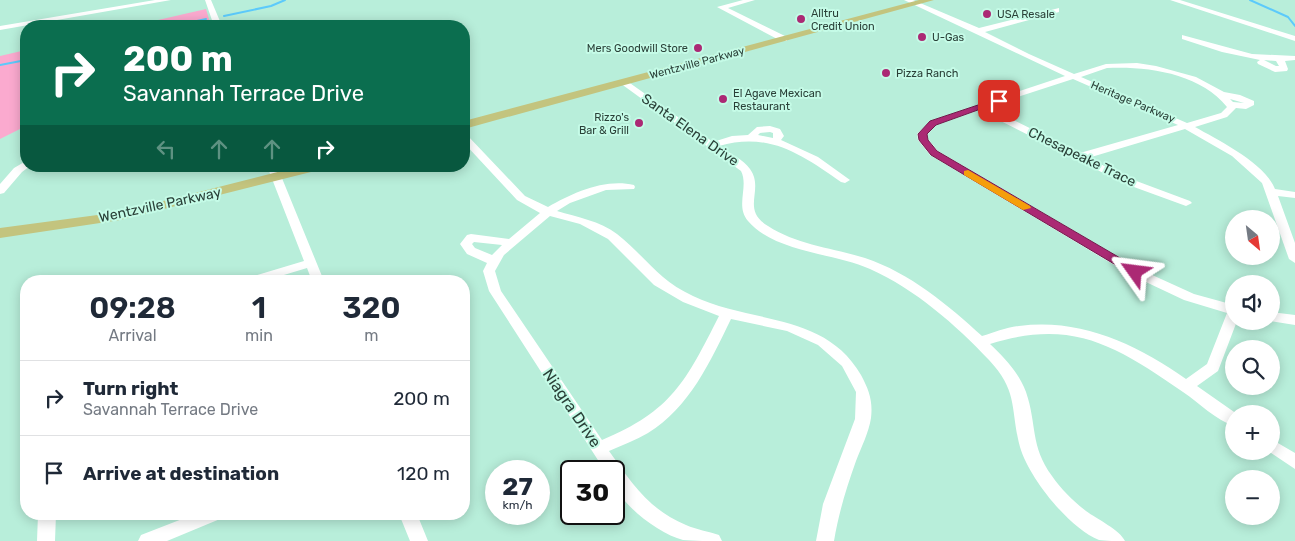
<!DOCTYPE html>
<meta charset="utf-8">
<style>
body{margin:0;font-family:Rubik,sans-serif;background:#f2f2f3;color:#1f2937;height:100vh;display:flex;flex-direction:column;font-size:19px;white-space:nowrap}
*{box-sizing:border-box;margin:0}
p{font-size:16px;color:#747a83}
.icon{flex:none;width:28px;height:28px;fill:none;stroke:currentColor;stroke-width:2;stroke-linecap:round;stroke-linejoin:round}
.map{position:relative;flex:1;overflow:hidden}
.drawer{position:absolute;left:20px;top:275px;width:450px;height:245px;display:flex;flex-direction:column;background:#fff;border-radius:20px;box-shadow:0 2px 12px #0003}
.drawer>*{flex:none}
.hud{position:absolute;left:20px;top:20px;width:450px;height:152px;border-radius:20px;box-shadow:0 2px 12px #0003;background:#0b6e4f;color:#fff;overflow:hidden}
.needle{width:32px;rotate:151deg}
.buttons{position:absolute;left:1225px;top:210px;display:grid;gap:10px}
.buttons a{display:grid;place-items:center;width:55px;height:55px;border-radius:50%;background:#fff;box-shadow:0 2px 12px #0003;font-size:25px}
.speed{position:absolute;left:485px;top:460px;display:flex;gap:10px;font-size:25px;font-weight:700;text-align:center}
.speed>*{display:grid;place-content:center;width:65px;height:65px;border-radius:50%;background:#fff;box-shadow:0 2px 12px #0003;line-height:1}
.speed small{font-size:12px;font-weight:400}
.speed .limit{border:2px solid #111;border-radius:8px;background:#fff;color:#111}
.pin{position:absolute;display:grid;place-items:center;width:42px;height:42px;color:#fff;margin:-21px;border-radius:10px;box-shadow:0 2px 8px #0006}
.me{position:absolute;width:55px;margin:-28px;rotate:301deg;stroke-linejoin:round;filter:drop-shadow(0 0 4px #0008)}
.turn{display:flex;align-items:center;gap:18px;height:105px;padding:0 20px;font-size:22px}
.turn .icon{width:65px;height:65px;stroke-width:2.5}
.turn b{display:block;font-size:35px;line-height:42px}
.lanes{display:flex;align-items:center;height:48px;padding:0 20px;background:#0003;justify-content:center;gap:25px;direction:ltr}
.lanes .off{opacity:.35}
.eta{display:flex;justify-content:space-evenly;align-items:center;height:85px;text-align:center}
.eta b{font-size:30px;font-weight:600;line-height:35px}
ul{padding:0;list-style:none}
li{display:flex;align-items:center;gap:15px;height:75px;padding:0 20px;border-top:1px solid #e0e1e3}
li div{flex:1}
li b{display:block;font-size:19px}
li em{font-style:normal}
.map>svg:first-child{display:block}
.green{fill:#fbaacf}
.lines{fill:none;stroke-linecap:round;stroke-linejoin:round}
.stream{stroke:#5ccafb;stroke-width:2}
.minor{fill:#fff;fill-rule:evenodd}
.major{fill:#c3c47e;fill-rule:evenodd}
.route{fill:#ab2974;stroke:#6f1b4b}
.slow{fill:#f59e0b}
.poi-dot{fill:#ab2974;stroke:#c5fbe7;stroke-width:2}
.labels{text-anchor:middle;dominant-baseline:central;stroke-width:4;stroke-linejoin:round;paint-order:stroke}
.far-poi-label{font-size:11px;fill:#2a4038;stroke:#c5fbe7;text-anchor:start}
.far-street-label{font-size:11px;fill:#2a4038;stroke:#c5fbe7}
.street-label{font-size:14px;fill:#2a4038;stroke:#c5fbe7}
.near-street-label{font-size:16px;fill:#2a4038;stroke:#c5fbe7}
</style>
<div class="map">
<svg width="1295" height="541" viewBox="0 0 1295 541">
<rect width="100%" height="100%" fill="#b8eeda"/>
<path class="green" d="M206,9L211,26H132Z
M26,50V126L0,139V56Z"/>
<g class="lines">
<path class="stream" d="M1250,0L1288,17L1295,26
M224,16L271,6L285,0
M174,26L206,19
M0,65L26,60"/>
<path class="minor" d="M155,0H171L0,30V26Z
M205,0H211L222,26H214Z
M743,0H755L728,8L787,37V41H781L717,7Z
M904,0H913L979,28L1059,8V12L985,32L1029,54L1074,74L1106,64L1137,63L1156,66L1196,77L1224,92L1240,95L1254,101V105L1246,109L1236,108L1227,117L1195,127C1218,140 1265,163 1275,189L1295,192V198L1278,196L1295,243V263L1289,259L1262,183L1232,156L1185,129L1088,158L1131,179L1190,201L1192,203L1186,206L1123,183L979,110L936,125L927,135L928,139L938,151L1139,269L1194,294L1234,305V321H1237L1218,371L1197,386L1237,414H1234V426C1216,420 1199,403 1183,392C1116,346 1073,318 990,344C1004,357 1019,373 1026,392C1037,424 1030,446 1052,476C1061,489 1073,501 1086,511C1097,519 1120,530 1125,541C1117,541 1106,541 1099,540C1069,528 1029,478 1020,447C1010,410 1019,392 989,360C956,325 915,289 870,269C834,253 774,252 748,221C735,206 749,187 741,171L620,83L627,81L713,142L732,136L748,135L757,127L770,126L780,129L784,136L781,140L818,157L850,180L845,183L841,182C802,155 769,131 719,146C729,153 744,160 750,169C765,190 740,209 768,226C797,245 833,248 865,258C910,273 948,305 982,336C994,333 1006,327 1019,326C1081,318 1136,344 1186,379L1207,364L1227,313L1184,300L1131,275L930,155L918,140L917,134L930,121L1065,76ZM1107,68C1147,66 1200,73 1227,107L1221,113L1187,123L1081,77ZM1073,79L1178,125L1080,153L987,107ZM1230,99L1244,103L1233,102ZM770,132L773,133V138L758,135L760,133Z
M1170,0H1180L1295,36V41Z
M1182,35L1252,54L1295,56V60L1285,61L1288,69L1287,71L1275,72L1258,64L1257,62L1260,60L1222,52L1182,39ZM1264,60L1276,61L1279,66H1276Z
M464,134L467,135L525,196L548,207C572,193 605,178 634,185L635,187L634,189L606,190L570,203L557,211C577,217 600,221 617,234C645,256 658,280 693,296C751,324 825,312 861,375C869,390 873,401 871,418C869,432 861,448 856,461C846,489 839,512 834,541H816L823,504L855,419L856,392L842,366L818,345L787,331L731,319C710,362 690,407 648,433C636,440 622,445 609,451C631,482 649,510 686,525C697,530 708,531 719,535L722,541C710,541 695,541 683,540C660,534 625,508 615,486C613,482 614,476 614,471H605L489,291L483,271L487,263L467,254L460,244L467,235L471,234L509,239L540,213L517,200L464,143ZM550,216L580,224L608,239L654,285L683,302L719,316C686,381 672,411 602,440L501,291L495,271L504,255ZM474,242L502,245L492,255L475,248L472,244Z
M26,161V166H30L22,172L4,193L0,194V184L14,168Z
M267,166H277L324,281H312L307,268L264,281H245L247,278L304,261Z
M1271,312L1295,315V325L1270,321Z
M1271,439L1295,453V469L1268,451H1271Z
M38,514H56L55,541H37Z
M195,514H223L220,519L167,541H138L141,535Z
M399,514H417L428,541H410Z"/>
<path class="major" d="M919,0H934L464,129V121Z
M301,166H325L323,169L120,220L0,238V228L120,212Z"/>
</g>
<path class="route" d="M996,99L1003,101L936,125L927,134L928,140L937,151L1139,269V274H1131L931,155L919,140L918,134L930,121Z"/>
<path class="slow" d="M968,170L1030,206L1031,208L1023,210L964,175V171Z"/>
<g class="poi-dot">
<circle cx="987" cy="14" r="5"/>
<circle cx="801" cy="19" r="5"/>
<circle cx="922" cy="37" r="5"/>
<circle cx="698" cy="48" r="5"/>
<circle cx="886" cy="73" r="5"/>
<circle cx="723" cy="99" r="5"/>
<circle cx="639" cy="123" r="5"/>
</g>
<g class="labels">
<g class="far-poi-label">
<text x="811" y="13">Alltru<tspan x="811" dy="13">Credit Union</tspan></text>
<text x="997" y="14">USA Resale</text>
<text x="932" y="37">U-Gas</text>
<text x="688" y="48" text-anchor="end">Mers Goodwill Store</text>
<text x="896" y="73">Pizza Ranch</text>
<text x="733" y="93">El Agave Mexican<tspan x="733" dy="13">Restaurant</tspan></text>
<text x="629" y="117" text-anchor="end">Rizzo's<tspan x="629" dy="13">Bar &amp; Grill</tspan></text>
</g>
<g class="far-street-label">
<text transform="translate(697 63) rotate(-15)">Wentzville Parkway</text>
<text transform="translate(1133 102) rotate(23)">Heritage Parkway</text>
</g>
<g class="street-label">
<text transform="translate(690 130) rotate(35)">Santa Elena Drive</text>
<text transform="translate(1082 157) rotate(26)">Chesapeake Trace</text>
<text transform="translate(160 205) rotate(-12)">Wentzville Parkway</text>
</g>
<g class="near-street-label">
<text transform="translate(572 408) rotate(56)">Niagra Drive</text>
</g>
</g>
</svg>
<div class="buttons">
<a><svg class="needle" viewBox="-14 -14 28 28"><path d="M0-13l5 13h-10z" fill="#e53935"/><path d="M0 13l5-13h-10z" fill="#747a83"/></svg></a>
<a><svg class="icon" aria-label="sound" viewBox="0 0 24 24"><path d="M4 9h4l5-4v14l-5-4H4zM17 9q2 3 0 6"/></svg></a>
<a><svg class="icon" aria-label="search" viewBox="0 0 24 24"><circle cx="10" cy="10" r="6"/><path d="M15 15l6 6"/></svg></a>
<a>+</a>
<a>−</a>
</div>
<div class="speed"><div>27<small>km/h</small></div><div class="limit">30</div></div>
<div class="pin" style="left:999px;top:101px;background:#d93025"><svg class="icon" aria-label="arrive" viewBox="0 0 24 24"><path d="M6 21V4h12l-3 4 3 4H6"/></svg></div>
<svg class="me" style="left:1135px;top:272px" viewBox="-20 -20 40 40"><path d="M0-17L14 15 0 8-14 15z" fill="#ab2974" stroke="#fff" stroke-width="4"/></svg>
<div class="hud">
<div class="turn"><svg class="icon" aria-label="right" viewBox="0 0 24 24"><path d="M7 20v-9h11M14 6l5 5-5 5"/></svg><div><b>200 m</b>Savannah Terrace Drive</div></div>
<div class="lanes"><svg class="icon off" aria-label="left" viewBox="0 0 24 24"><path d="M17 20v-9H6M10 6l-5 5 5 5"/></svg><svg class="icon off" aria-label="ahead" viewBox="0 0 24 24"><path d="M12 20V5M6 11l6-6 6 6"/></svg><svg class="icon off" aria-label="ahead" viewBox="0 0 24 24"><path d="M12 20V5M6 11l6-6 6 6"/></svg><svg class="icon" aria-label="right" viewBox="0 0 24 24"><path d="M7 20v-9h11M14 6l5 5-5 5"/></svg></div>
</div>
<section class="drawer">
<div class="eta">
<div><b>09:28</b><p>Arrival</p></div>
<div><b>1</b><p>min</p></div>
<div><b>320</b><p>m</p></div>
</div>
<ul>
<li><svg class="icon" aria-label="right" viewBox="0 0 24 24"><path d="M7 20v-9h11M14 6l5 5-5 5"/></svg><div><b>Turn right</b><p>Savannah Terrace Drive</p></div><em>200 m</em></li>
<li><svg class="icon" aria-label="arrive" viewBox="0 0 24 24"><path d="M6 21V4h12l-3 4 3 4H6"/></svg><div><b>Arrive at destination</b></div><em>120 m</em></li>
</ul>
</section>
</div>
